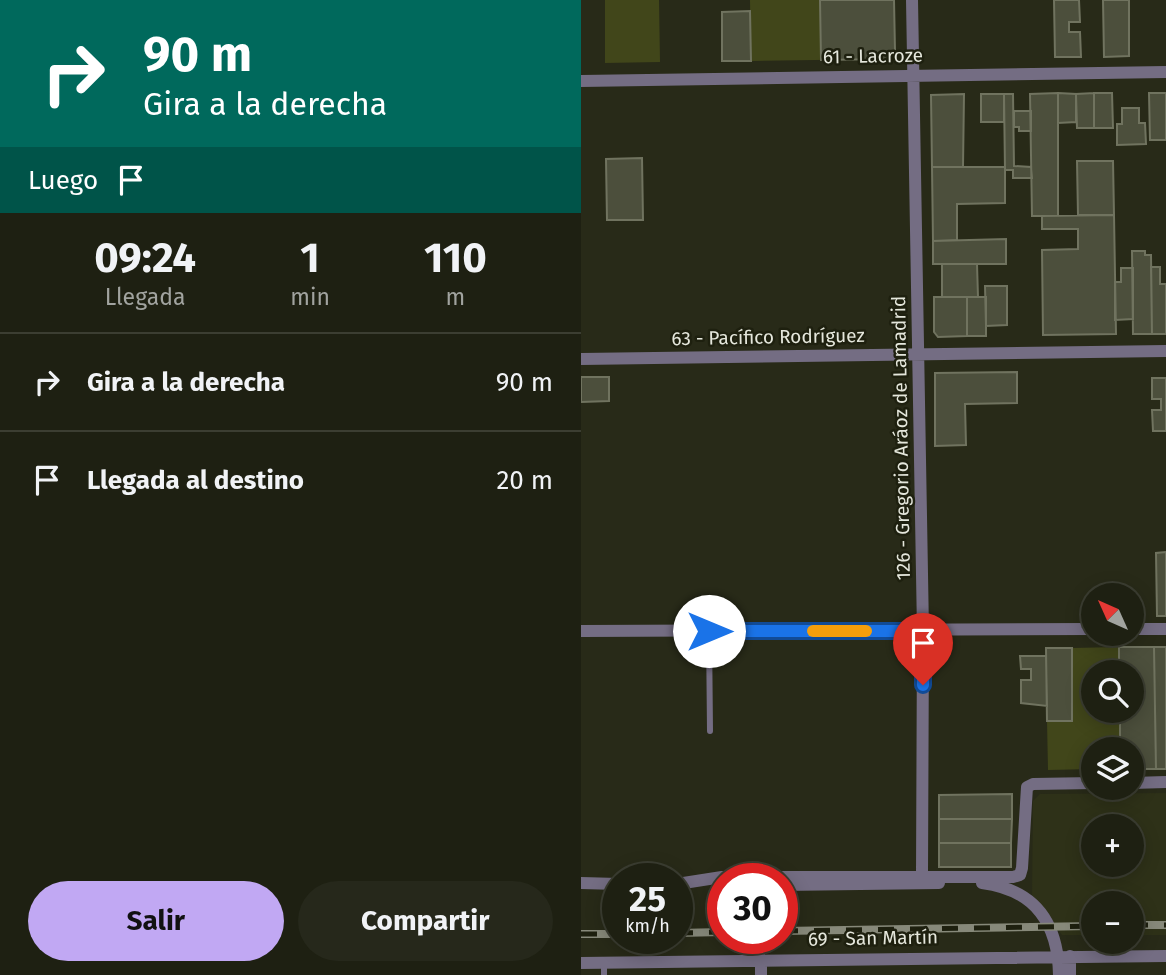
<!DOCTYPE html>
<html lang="es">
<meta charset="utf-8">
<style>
body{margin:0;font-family:"Fira Sans",sans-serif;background:#26281b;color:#f1f3f6;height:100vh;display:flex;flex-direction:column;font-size:26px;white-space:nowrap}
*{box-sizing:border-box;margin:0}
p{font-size:23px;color:#a1a39f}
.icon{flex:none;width:38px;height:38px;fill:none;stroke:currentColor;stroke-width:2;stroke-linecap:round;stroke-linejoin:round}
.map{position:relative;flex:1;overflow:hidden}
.drawer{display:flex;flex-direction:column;background:#1e2012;width:581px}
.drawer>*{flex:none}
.hud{background:#00695c;color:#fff;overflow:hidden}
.needle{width:46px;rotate:315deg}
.buttons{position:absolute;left:500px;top:583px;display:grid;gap:14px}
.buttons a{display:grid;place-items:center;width:63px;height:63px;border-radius:50%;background:#1e2012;box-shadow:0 4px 18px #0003,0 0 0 2px #3c3e32;font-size:35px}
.speed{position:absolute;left:21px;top:863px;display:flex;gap:14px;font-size:35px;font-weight:700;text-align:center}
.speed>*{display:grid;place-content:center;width:91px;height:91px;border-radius:50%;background:#1e2012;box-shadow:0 4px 18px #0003,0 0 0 2px #3c3e32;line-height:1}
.speed small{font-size:18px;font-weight:400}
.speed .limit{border:10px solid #d22;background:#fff;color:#111}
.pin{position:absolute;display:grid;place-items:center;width:60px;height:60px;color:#fff;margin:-72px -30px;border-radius:50% 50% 50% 0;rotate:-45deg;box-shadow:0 0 7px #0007}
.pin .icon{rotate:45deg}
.me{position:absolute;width:77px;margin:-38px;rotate:90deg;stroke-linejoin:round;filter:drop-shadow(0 0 5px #0008)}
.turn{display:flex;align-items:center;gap:24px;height:147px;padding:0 28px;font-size:32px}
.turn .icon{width:91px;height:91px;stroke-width:2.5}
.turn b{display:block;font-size:49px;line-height:60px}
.then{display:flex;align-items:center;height:66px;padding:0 28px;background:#0003;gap:14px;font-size:26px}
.eta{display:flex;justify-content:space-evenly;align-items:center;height:119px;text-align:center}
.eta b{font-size:42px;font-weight:700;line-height:49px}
.cta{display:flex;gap:14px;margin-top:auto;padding:14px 28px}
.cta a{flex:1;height:80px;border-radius:42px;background:#c1a8f3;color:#111;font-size:28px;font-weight:700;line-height:80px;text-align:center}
.cta a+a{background:#26281b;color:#f1f3f6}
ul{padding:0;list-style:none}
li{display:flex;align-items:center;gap:21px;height:98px;padding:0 28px;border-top:2px solid #3c3e32}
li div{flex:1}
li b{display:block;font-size:26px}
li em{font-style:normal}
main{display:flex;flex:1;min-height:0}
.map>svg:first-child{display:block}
.built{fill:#2e3118;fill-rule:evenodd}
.green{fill:#41461a}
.building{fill:#4c4f3c;stroke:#70735f;stroke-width:2}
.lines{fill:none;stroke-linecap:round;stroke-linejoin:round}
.service{stroke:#746d83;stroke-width:6}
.minor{stroke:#746d83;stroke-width:12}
.rail-casing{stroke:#87897a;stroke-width:8}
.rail{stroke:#1e200f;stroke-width:5;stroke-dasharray:16;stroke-linecap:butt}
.route-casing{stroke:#114b97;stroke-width:18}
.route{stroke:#1a73e8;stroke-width:12}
.slow{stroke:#f59e0b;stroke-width:12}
.labels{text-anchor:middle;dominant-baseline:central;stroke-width:5;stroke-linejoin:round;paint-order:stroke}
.street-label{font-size:19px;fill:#e5e7dc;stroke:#1e200f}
</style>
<main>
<section class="drawer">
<div class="hud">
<div class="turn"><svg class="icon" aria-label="right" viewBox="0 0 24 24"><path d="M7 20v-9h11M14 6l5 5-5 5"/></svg><div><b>90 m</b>Gira a la derecha</div></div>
<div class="then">Luego<svg class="icon" aria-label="arrive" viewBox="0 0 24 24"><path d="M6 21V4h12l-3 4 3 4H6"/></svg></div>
</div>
<div class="eta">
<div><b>09:24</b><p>Llegada</p></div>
<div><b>1</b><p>min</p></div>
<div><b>110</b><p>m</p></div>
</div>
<ul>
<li><svg class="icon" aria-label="right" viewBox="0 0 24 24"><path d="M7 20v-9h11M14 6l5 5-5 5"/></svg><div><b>Gira a la derecha</b></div><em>90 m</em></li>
<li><svg class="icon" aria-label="arrive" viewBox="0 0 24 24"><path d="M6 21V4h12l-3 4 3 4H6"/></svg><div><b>Llegada al destino</b></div><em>20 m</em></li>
</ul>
<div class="cta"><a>Salir</a><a>Compartir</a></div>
</section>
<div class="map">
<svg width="585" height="975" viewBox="0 0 585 975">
<rect width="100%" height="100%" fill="#282a18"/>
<path class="built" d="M585,793V935H551V903H513V935H481L451,895L452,801L459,794ZM513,826H551V864H513Z"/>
<path class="green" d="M24,0H78L79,62L24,63Z
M169,0H313L314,51L306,59L170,61Z
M538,647V672H513V710L539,711V749H513V769L467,770L466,721H491V648Z"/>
<path class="building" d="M239,0H313L314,51L306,59L240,60Z
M473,0H498L499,22H488V32H499L500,57H474Z
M522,0H548V56L523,57Z
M169,11L170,61H141V12Z
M477,93L495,94V122L477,123Z
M477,93V216H451L449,94Z
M513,93V128H496L495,94Z
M513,93H531L532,128H513Z
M568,93H585V140H569Z
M383,94L382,167H351L350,95Z
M400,94H423V122H400Z
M423,94H432L433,166L450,167L451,178H432V170H424Z
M541,108H558V123H564L565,144L536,145V124H541Z
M433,111H450V131H438V127H433Z
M61,158L62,220H26L25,159Z
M496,161H532L533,215H497Z
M351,167H424V203L376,204V240L352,241Z
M533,215L535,334L462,335L461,250L497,249V229H461V216Z
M425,239V264H352V241Z
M551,251H564V255H570L571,334H552Z
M361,264H396L397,297H361Z
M570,267H579V284H585V334H571Z
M540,268H552V319L534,320V282H540Z
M404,286H426V325L405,326Z
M353,297H386V336L357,337L353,332Z
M386,297H405V336H386Z
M436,372V403L384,404L385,445L354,446V373Z
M0,377H28V401L0,402Z
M571,378H585V431H572L571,410H580V399H571Z
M585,552V616H576L575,553Z
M538,647H573L575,769H551V749H539V710H551V672H538Z
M573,647H585V769H575Z
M465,648H491V721H466Z
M439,656H465L466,706L440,703V680H450V669H440Z
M431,794V819H358V795Z
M358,819H431L430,843H358Z
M358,843H430V867H358Z"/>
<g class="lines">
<path class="service" d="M128,631L129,731
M23,962V975"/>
<path class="minor" d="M331,0L342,631L341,875
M0,81L585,72
M0,359L585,351
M551,629H585
M0,631L513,629
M551,783L585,782
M0,883L37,884
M401,883C455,890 477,924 478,975
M96,884L141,877H432L439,875L441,868L446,787L452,784L513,783
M201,885L358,883
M489,956V975
M180,959V975
M0,963L585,956"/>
<defs>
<path id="rail" d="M551,925H585
M201,931L513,926
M96,933L142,932
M0,934H37"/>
</defs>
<use href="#rail" class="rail-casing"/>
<use href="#rail" class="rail"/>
</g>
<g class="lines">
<defs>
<path id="route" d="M128,631H342V685"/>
</defs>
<use href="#route" class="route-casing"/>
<use href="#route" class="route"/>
<path class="slow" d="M232,631H285"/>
</g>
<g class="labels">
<g class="street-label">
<text transform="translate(292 56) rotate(-1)">61 - Lacroze</text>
<text transform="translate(187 337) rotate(-1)">63 - Pacífico Rodríguez</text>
<text transform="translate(320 438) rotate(-91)">126 - Gregorio Aráoz de Lamadrid</text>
<text transform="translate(292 938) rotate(-1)">69 - San Martín</text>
</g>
</g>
</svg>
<div class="buttons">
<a><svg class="needle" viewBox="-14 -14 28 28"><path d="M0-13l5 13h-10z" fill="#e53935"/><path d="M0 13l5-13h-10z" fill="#a1a39f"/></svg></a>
<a><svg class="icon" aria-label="search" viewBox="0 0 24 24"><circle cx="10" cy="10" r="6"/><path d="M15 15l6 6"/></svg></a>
<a><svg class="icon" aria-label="layers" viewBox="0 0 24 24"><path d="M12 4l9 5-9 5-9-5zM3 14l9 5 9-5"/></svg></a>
<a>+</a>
<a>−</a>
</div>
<div class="speed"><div>25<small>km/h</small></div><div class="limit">30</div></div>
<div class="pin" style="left:342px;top:685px;background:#d93025"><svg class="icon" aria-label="arrive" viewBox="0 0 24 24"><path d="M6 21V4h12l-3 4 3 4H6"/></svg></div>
<svg class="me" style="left:128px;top:631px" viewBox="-20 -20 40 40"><circle r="19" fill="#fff"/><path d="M0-13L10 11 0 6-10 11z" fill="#1a73e8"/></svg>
</div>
</main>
